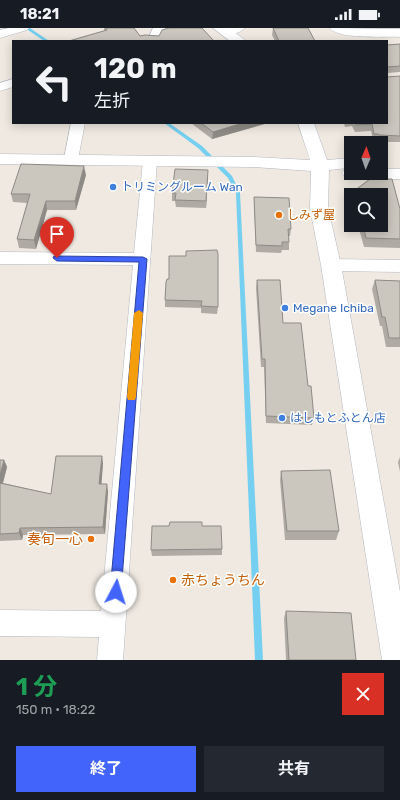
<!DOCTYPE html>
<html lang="ja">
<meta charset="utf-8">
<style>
body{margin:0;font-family:Rubik,"Noto Sans JP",sans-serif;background:#242831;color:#f1f3f6;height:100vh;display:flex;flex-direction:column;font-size:15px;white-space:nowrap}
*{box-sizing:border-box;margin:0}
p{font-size:13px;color:#9ea1a6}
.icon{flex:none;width:22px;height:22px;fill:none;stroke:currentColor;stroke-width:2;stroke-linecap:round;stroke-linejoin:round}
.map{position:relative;height:632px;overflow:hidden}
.drawer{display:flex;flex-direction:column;background:#171b24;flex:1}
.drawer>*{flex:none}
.hud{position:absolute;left:12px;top:12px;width:376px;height:84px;border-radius:0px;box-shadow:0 2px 10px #0003;background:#171b24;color:#f1f3f6;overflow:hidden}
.needle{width:26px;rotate:2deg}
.tools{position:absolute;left:344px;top:108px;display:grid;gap:8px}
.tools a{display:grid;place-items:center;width:44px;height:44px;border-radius:0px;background:#171b24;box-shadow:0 2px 10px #0003;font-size:20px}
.pin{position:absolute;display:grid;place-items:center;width:34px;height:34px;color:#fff;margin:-41px -17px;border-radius:50% 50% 50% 0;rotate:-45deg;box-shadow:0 0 4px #0007}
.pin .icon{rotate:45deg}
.me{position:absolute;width:44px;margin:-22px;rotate:5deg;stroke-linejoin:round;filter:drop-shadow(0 0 3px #0008)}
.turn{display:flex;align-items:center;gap:14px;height:84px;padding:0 16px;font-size:18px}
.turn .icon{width:52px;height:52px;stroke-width:2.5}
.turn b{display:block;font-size:28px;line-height:34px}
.round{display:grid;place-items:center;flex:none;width:42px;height:42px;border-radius:0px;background:#242831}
.head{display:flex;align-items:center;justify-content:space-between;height:68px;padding:0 16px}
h1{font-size:24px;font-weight:700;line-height:30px;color:#1e9e55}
.button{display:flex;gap:8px;margin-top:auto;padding:8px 16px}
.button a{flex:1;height:46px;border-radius:0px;background:#4264fb;color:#fff;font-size:16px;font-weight:700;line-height:46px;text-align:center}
.button a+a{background:#242831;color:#f1f3f6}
.status{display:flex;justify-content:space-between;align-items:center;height:28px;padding:0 20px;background:#171b24;direction:ltr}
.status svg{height:11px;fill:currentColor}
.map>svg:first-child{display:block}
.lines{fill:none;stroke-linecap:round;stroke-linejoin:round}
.stream{fill:#75cff0;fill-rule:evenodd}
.minor-casing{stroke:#b4b7c1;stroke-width:1}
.tertiary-casing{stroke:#b4b7c1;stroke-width:1}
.minor{fill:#fff;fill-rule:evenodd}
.tertiary{fill:#fff;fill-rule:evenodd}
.wall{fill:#afaba4}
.shaded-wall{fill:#8e8b86}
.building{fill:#cbc7bf;stroke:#8e8b86}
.route{fill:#4264fb;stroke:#2b41a3}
.slow{fill:#f59e0b}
.shop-dot{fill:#3f7fe0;stroke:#fff;stroke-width:1.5}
.food-dot{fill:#e8710a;stroke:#fff;stroke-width:1.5}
.labels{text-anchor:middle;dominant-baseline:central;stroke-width:3;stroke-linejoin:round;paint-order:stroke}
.shop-label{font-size:12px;fill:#366cbe;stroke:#fff;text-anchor:start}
.food-label{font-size:12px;fill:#c56008;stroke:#fff;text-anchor:start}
.near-food-label{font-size:14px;fill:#c56008;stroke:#fff;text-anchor:end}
</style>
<div class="status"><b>18:21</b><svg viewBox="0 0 49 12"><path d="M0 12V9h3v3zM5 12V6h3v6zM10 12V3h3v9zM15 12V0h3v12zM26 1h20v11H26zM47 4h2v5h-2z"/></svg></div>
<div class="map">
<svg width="400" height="632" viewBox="0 0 400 632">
<rect width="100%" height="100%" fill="#efe9e1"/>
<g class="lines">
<path class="stream" d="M25,0H30L49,13H44Z
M164,95H169L202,118L232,148L240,165L263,632H255L236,165L228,150L198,120Z"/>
<defs>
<path id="minor" d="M9,0H29L27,2L0,10V2Z
M153,0H165L159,13H147Z
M227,0H245C240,5 229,8 222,7L220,4L222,1Z
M330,0L400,1V9C385,8 339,12 330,0Z
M13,51V59L0,63V55Z
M71,95H85L78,131L76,134L71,135L66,134L64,131Z
M150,129L155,130L157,133L123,632H97L99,609L0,608V582L101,583L133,237L0,236V224L134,225L143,133L145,130Z
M331,231L400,232V244L331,243L325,241L322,237L325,233Z"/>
<path id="tertiary" d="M213,0H229L246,13H230Z
M298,95H314L327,132L351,130V145H381V141H400V151H357L345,149L342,145L345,141L348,140L329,142L328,180L341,237L400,564V632H382L321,237L310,180L311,143L253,139L0,136V126L253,129L310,132Z"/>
</defs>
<use href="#minor" class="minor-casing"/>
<use href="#tertiary" class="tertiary-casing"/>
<use href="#minor" class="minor"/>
<use href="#tertiary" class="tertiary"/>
</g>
<path class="wall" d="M104,0H134L140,8L69,13L104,3Z
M273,0L315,13H275L272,7Z
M400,16V44L387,45V49L400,48V114H377V112H373L371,103L355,104L352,98L345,99L344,95H387V17Z
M191,95H268L212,111Z
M86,147L76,182H47L36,221L19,220L17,211L27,175L13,174L11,166Z
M208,149L206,180L176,179L175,173H172V165Z
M370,151H392L400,181V220L364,219L358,197H381V167H353L354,163Z
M254,169L291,201L290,208H289V222H282L281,225L256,224L254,177Z
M167,251L218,279L217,286L201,285V280L165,279V272Z
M257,252L283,295L308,358L314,390L312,397L266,395L264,339H261L256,260Z
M375,252L400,253V319H386L382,298H380L372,261Z
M400,429V444L398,434Z
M0,432H4L7,439L3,455L51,466L103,435L101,456L108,463L105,506L23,507L22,512L0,513Z
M281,443L339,503L336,512H285L280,452Z
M202,498L222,521V527L152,528L151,522Z
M286,583L356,632H286L284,590Z"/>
<path class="shaded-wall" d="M243,95H268L212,111L213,104Z
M84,138L86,147L76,182L75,173Z
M208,142V149L206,180V173Z
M46,173L47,182L36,221L34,212Z
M102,428L103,435L101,463L99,456Z
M4,432L7,439L1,462L0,459V447Z
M107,456L108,463L105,506L103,499Z
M20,500L23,507L22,512L19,505Z"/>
<path class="building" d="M106,0H134L140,8L145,7L159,8L162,2L169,0H202L214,13H69L107,2Z
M273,0H308L315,13H279Z
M400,16V38L387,39V49L400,48V108L379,107L378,106H374L372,96L356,97L355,95H387V17Z
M201,95H243L213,104Z
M21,136L84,138L75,173H46L34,212L17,211L30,166H11Z
M175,141L208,142L206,173L175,172L176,165H172Z
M370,151H392L400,181V211L366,210L363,197H381V167H355L354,163Z
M254,169L289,170L291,201H288L289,214H282V218L256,217Z
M217,222L218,226V279L201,278L202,273L165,272L166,254L167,251H169V228H186V223Z
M257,252H280L283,295H301L308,358H311L314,390L266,388L265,331H262Z
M375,252L400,253V310H389L385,289H382Z
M56,428H102L99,456H107L103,499L20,500L19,505L0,506V455L51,466Z
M0,432H4L0,447Z
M330,442L339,503H287L281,443Z
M170,494H202V498H221L222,521L151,522L152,498H169Z
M286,583L351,585L356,632H289Z"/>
<path class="route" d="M54,228L143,229L147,231L121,564L120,568L116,570L111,568L110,564L139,234L57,233L53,230Z"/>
<path class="slow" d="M139,282L143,285L136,369L135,372H128L127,369L134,285Z"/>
<g class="shop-dot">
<circle cx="113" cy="159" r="4"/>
<circle cx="285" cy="280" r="4"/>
<circle cx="282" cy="390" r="4"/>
</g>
<g class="food-dot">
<circle cx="279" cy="187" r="4"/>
<circle cx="91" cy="511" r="4"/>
<circle cx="173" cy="552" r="4"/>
</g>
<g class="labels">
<g class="shop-label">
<text x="121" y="159">トリミングルーム Wan</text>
<text x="293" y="280">Megane Ichiba</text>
<text x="290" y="390">はしもとふとん店</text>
</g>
<g class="food-label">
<text x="287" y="187">しみず屋</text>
</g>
<g class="near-food-label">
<text x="83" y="511">奏旬一心</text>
<text x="181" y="552" text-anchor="start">赤ちょうちん</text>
</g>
</g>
</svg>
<div class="tools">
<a><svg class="needle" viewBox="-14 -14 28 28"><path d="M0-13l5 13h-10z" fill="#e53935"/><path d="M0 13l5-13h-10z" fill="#9ea1a6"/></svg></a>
<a><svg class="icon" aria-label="search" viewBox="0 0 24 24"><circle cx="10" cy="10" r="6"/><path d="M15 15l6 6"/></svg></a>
</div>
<div class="pin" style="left:57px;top:230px;background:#d93025"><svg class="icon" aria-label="arrive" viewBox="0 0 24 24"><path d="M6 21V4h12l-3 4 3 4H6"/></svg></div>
<svg class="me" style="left:116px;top:564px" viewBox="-20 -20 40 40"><circle r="19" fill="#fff"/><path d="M0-13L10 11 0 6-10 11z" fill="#4264fb"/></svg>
<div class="hud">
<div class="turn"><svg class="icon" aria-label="left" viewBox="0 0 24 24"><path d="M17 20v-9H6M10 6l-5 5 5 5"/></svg><div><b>120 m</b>左折</div></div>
</div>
</div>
<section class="drawer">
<div class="head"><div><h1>1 分</h1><p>150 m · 18:22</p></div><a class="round" style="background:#d93025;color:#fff"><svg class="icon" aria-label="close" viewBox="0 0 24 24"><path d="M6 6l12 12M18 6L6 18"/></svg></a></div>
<div class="button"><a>終了</a><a>共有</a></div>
</section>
